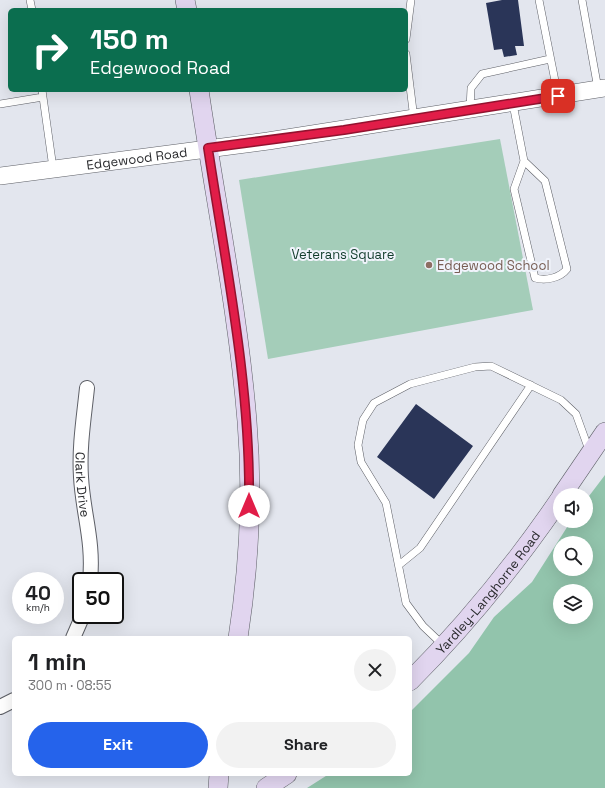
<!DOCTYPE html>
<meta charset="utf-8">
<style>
body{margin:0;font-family:"Space Grotesk",sans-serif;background:#f2f2f2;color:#202124;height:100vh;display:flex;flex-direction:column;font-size:15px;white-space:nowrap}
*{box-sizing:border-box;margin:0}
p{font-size:13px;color:#757577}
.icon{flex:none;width:22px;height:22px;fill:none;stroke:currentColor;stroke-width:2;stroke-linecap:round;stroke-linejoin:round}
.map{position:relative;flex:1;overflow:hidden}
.side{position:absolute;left:12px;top:636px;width:400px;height:140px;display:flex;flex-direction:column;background:#fff;border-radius:6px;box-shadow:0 4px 16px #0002}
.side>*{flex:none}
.banner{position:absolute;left:8px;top:8px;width:400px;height:84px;border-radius:6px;box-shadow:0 4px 16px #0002;background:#0b6e4f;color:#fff;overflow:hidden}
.buttons{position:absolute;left:553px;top:488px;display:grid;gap:8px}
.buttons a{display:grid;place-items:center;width:40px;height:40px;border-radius:50%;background:#fff;box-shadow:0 4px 16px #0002;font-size:20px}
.speed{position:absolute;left:12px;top:572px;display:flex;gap:8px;font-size:20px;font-weight:700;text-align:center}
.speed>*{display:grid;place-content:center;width:52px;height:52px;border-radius:50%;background:#fff;box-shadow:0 4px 16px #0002;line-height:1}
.speed small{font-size:10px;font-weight:400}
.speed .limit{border:2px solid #111;border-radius:6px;background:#fff;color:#111}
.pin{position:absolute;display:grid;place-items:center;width:34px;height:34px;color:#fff;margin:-17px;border-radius:8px;box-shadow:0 2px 6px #0006}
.me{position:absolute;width:44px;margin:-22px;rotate:0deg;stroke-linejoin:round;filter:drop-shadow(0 0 3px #0008)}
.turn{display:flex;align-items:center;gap:14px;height:84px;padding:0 16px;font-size:18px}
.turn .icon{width:52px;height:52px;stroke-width:2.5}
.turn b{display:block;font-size:28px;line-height:34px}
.round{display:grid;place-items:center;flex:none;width:42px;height:42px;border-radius:21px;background:#f2f2f2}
.headline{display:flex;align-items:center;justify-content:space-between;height:68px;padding:0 16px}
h1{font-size:24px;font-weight:800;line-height:30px}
.action{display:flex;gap:8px;margin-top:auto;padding:8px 16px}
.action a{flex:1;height:46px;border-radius:24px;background:#2563eb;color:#fff;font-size:16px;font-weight:800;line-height:46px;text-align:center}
.action a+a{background:#f2f2f2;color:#202124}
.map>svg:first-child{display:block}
.green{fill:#a4cdb9}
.forest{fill:#92c4ac;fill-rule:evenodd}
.building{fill:#2a3558}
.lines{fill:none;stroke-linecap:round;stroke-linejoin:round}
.service-casing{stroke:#5d5f66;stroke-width:8}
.minor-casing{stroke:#5d5f66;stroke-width:16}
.tertiary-casing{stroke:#5d5f66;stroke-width:18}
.secondary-casing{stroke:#5d5f66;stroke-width:20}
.service{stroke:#fff;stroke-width:7}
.minor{stroke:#fff;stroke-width:14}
.tertiary{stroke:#fff;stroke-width:17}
.secondary{stroke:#e1d5ef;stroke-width:19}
.route-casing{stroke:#92132f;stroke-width:10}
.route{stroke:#e11d48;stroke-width:7}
.education-dot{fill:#8d6e63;stroke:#f0f3fb;stroke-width:1.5}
.labels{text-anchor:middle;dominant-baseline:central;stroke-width:4;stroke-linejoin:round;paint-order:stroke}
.street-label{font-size:13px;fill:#2a2b2e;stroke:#f0f3fb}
.park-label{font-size:13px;fill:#113c2b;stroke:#f0f3fb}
.education-label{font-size:13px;fill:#785e54;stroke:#f0f3fb;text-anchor:start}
</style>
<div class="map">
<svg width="605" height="788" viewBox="0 0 605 788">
<rect width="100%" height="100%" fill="#e3e6ee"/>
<path class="green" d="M500,139L533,310L268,359L239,180Z"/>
<path class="forest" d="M605,475V788H307L329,774H410V712L469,653L494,617L532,582L571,521H586V500ZM560,543H586V569H560ZM560,591H586V617H560Z"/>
<path class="building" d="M502,0H518L524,46H515L517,55L504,57L502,49L494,50L486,3Z
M416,404L473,446L434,499L377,457Z"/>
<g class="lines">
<defs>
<path id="service" d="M30,0L32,10
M539,0L558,96
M582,0L598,89
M406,39L411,0
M406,54L414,119
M42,90L53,168
M0,104L43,97
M513,104L524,161L545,181L567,269C560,278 546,281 535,278L514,189L524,161
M470,109L471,88L482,74L550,59
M399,565L420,548L531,385
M443,645L423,626L406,603L386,503L361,462L358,445L363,420L374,403L410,384L475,367L491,366L561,400L576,414L589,450"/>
<g id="minor">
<path id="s1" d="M87,388C84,417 79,447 81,477C83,514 94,541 90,581"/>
<path d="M73,638L83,615"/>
<path d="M0,707L14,700"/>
</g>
<g id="tertiary">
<path id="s2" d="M0,176L268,141L605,88"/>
</g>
<g id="secondary">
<path d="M185,0L187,10"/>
<path d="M199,90C215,200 238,310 247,421C253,493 249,567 238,638"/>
<path d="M562,495L605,432"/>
<path id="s3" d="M410,681C468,623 514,566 560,499"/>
<path d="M218,788L219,774"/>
<path d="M266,788L287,774"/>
</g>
</defs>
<use href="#service" class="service-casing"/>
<use href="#minor" class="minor-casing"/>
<use href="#tertiary" class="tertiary-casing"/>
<use href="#secondary" class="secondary-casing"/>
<use href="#service" class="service"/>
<use href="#minor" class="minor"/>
<use href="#tertiary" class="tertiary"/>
<use href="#secondary" class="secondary"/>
</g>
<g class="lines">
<defs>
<path id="route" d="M249,506C251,386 226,267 208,148L344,130L558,96"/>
</defs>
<use href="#route" class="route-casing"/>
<use href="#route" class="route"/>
</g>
<circle class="education-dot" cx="429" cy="265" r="4"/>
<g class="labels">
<g class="street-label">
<text stroke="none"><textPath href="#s2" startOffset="138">Edgewood Road</textPath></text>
<text stroke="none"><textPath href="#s1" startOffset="97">Clark Drive</textPath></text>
<text stroke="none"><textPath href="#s3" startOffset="118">Yardley-Langhorne Road</textPath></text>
</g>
<g class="park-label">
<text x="343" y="254">Veterans Square</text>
</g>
<g class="education-label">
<text x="437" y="265">Edgewood School</text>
</g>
</g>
</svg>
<div class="buttons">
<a><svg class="icon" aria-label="sound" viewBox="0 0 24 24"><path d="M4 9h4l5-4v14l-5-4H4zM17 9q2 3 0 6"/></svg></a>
<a><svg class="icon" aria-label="search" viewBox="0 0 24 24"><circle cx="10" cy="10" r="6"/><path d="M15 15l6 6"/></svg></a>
<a><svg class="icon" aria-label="layers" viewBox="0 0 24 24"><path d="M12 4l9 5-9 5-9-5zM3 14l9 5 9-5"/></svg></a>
</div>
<div class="speed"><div>40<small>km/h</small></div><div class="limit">50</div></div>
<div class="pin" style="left:558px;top:96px;background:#d93025"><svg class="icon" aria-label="arrive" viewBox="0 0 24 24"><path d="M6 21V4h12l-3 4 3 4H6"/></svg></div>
<svg class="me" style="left:249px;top:506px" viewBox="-20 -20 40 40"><circle r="19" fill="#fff"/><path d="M0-13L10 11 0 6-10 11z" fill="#e11d48"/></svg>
<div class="banner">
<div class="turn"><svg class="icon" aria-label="right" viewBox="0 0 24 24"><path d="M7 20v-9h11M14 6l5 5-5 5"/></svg><div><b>150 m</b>Edgewood Road</div></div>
</div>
<section class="side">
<div class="headline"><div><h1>1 min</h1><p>300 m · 08:55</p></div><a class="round"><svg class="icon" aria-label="close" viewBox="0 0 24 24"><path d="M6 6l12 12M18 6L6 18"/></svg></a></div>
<div class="action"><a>Exit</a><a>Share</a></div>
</section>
</div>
